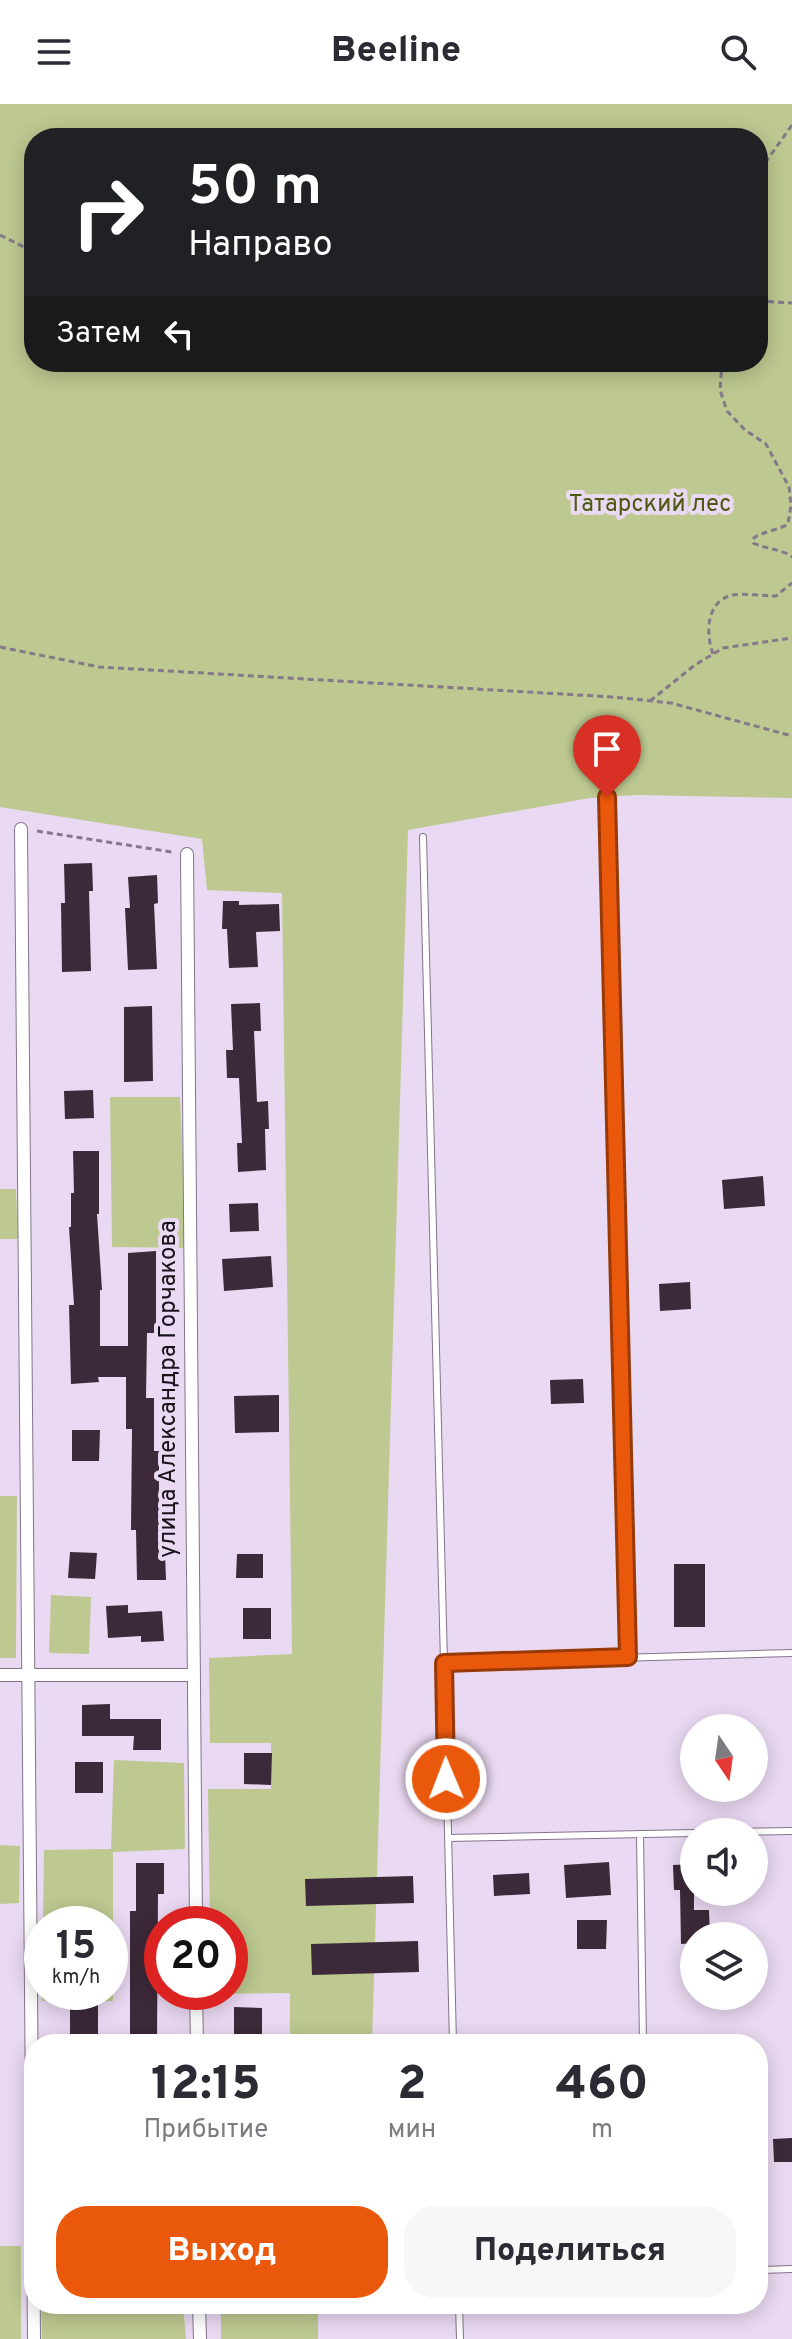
<!DOCTYPE html>
<html lang="ru">
<meta charset="utf-8">
<style>
body{margin:0;font-family:Overpass,sans-serif;background:#f7f7f7;color:#2b2b33;height:100vh;display:flex;flex-direction:column;font-size:30px;white-space:nowrap}
*{box-sizing:border-box;margin:0}
p{font-size:26px;color:#7c7c81}
.icon{flex:none;width:44px;height:44px;fill:none;stroke:currentColor;stroke-width:2;stroke-linecap:round;stroke-linejoin:round}
.map{position:relative;flex:1;overflow:hidden}
.side{position:absolute;left:24px;top:1930px;width:744px;height:280px;display:flex;flex-direction:column;background:#fff;border-radius:32px;box-shadow:0 4px 20px #0003}
.side>*{flex:none}
.guide{position:absolute;left:24px;top:24px;width:744px;height:244px;border-radius:32px;box-shadow:0 4px 20px #0003;background:#202124;color:#fff;overflow:hidden}
.needle{width:52px;rotate:167deg}
.tools{position:absolute;left:680px;top:1610px;display:grid;gap:16px}
.tools a{display:grid;place-items:center;width:88px;height:88px;border-radius:50%;background:#fff;box-shadow:0 4px 20px #0003;font-size:40px}
.speed{position:absolute;left:24px;top:1802px;display:flex;gap:16px;font-size:40px;font-weight:700;text-align:center}
.speed>*{display:grid;place-content:center;width:104px;height:104px;border-radius:50%;background:#fff;box-shadow:0 4px 20px #0003;line-height:1}
.speed small{font-size:20px;font-weight:400}
.speed .limit{border:12px solid #d22;background:#fff;color:#111}
.pin{position:absolute;display:grid;place-items:center;width:68px;height:68px;color:#fff;margin:-82px -34px;border-radius:50% 50% 50% 0;rotate:-45deg;box-shadow:0 0 8px #0007}
.pin .icon{rotate:45deg}
.me{position:absolute;width:88px;margin:-44px;rotate:359deg;stroke-linejoin:round;filter:drop-shadow(0 0 6px #0008)}
.turn{display:flex;align-items:center;gap:28px;height:168px;padding:0 32px;font-size:36px}
.turn .icon{width:104px;height:104px;stroke-width:2.5}
.turn b{display:block;font-size:56px;line-height:68px}
.then{display:flex;align-items:center;height:76px;padding:0 32px;background:#0003;gap:16px;font-size:30px}
.eta{display:flex;justify-content:space-evenly;align-items:center;height:136px;text-align:center}
.eta b{font-size:48px;font-weight:800;line-height:56px}
.button{display:flex;gap:16px;margin-top:auto;padding:16px 32px}
.button a{flex:1;height:92px;border-radius:32px;background:#ea580c;color:#fff;font-size:32px;font-weight:800;line-height:92px;text-align:center}
.button a+a{background:#f7f7f7;color:#2b2b33}
header{display:flex;justify-content:space-between;align-items:center;height:104px;padding:0 32px;background:#fff;font-size:36px;font-weight:800}
.map>svg:first-child{display:block}
.green{fill:#bdc991;fill-rule:evenodd}
.building{fill:#3c2939}
.lines{fill:none;stroke-linecap:round;stroke-linejoin:round}
.service-casing{stroke:#83748a;stroke-width:8}
.minor-casing{stroke:#83748a;stroke-width:14}
.path{stroke:#847889;stroke-width:3;stroke-dasharray:6 4;stroke-linecap:butt}
.service{stroke:#fff;stroke-width:6}
.minor{stroke:#fff;stroke-width:12}
.route-casing{stroke:#983908;stroke-width:20}
.route{stroke:#ea580c;stroke-width:14}
.labels{text-anchor:middle;dominant-baseline:central;stroke-width:8;stroke-linejoin:round;paint-order:stroke}
.park-label{font-size:24px;fill:#4e5a10;stroke:#ead9f2}
.street-label{font-size:24px;fill:#18121a;stroke:#ead9f2}
</style>
<header><svg class="icon" aria-label="menu" viewBox="0 0 24 24"><path d="M4 6h16M4 12h16M4 18h16"/></svg>Beeline<svg class="icon" aria-label="search" viewBox="0 0 24 24"><circle cx="10" cy="10" r="6"/><path d="M15 15l6 6"/></svg></header>
<div class="map">
<svg width="792" height="2235" viewBox="0 0 792 2235">
<rect width="100%" height="100%" fill="#ead9f2"/>
<path class="green" d="M0,0H792V694L637,691L590,694L408,726L372,1940H290V1889L211,1890L230,1888V1820H210L208,1685H271V1639H210L209,1554L292,1550L282,789L207,786L202,735L0,703ZM34,34H758V258H34Z
M110,993H180L187,1144L112,1143Z
M0,1085H16L18,1135H0Z
M0,1392H17L16,1554H0Z
M51,1491L91,1493L89,1550L49,1549Z
M114,1656L184,1659L185,1745L113,1748V1897H42V1887L110,1888V1820H43L44,1746L111,1745Z
M0,1741L20,1742L19,1799L0,1800Z
M0,2142H21V2235H0Z
M41,2200H183L186,2235H42Z
M221,2200H318V2235H221Z"/>
<path class="building" d="M92,759L93,787H89L91,867L62,868L61,799H65L64,760Z
M157,771L158,799L154,800L157,865L128,866L125,804H130L128,773Z
M223,797H239V801L279,800L280,827L256,828L258,863L229,864L227,825H222Z
M260,899L261,927H254L257,998L268,997L269,1025H265L266,1066L238,1068L237,1039H242L239,974H227L226,946H233L231,900Z
M152,902L153,977L124,978V903Z
M93,986L94,1014L65,1015L64,987Z
M73,1047H99V1110H97L102,1186H100V1242H128V1149L156,1147V1229H147L146,1294H154V1347H159V1448H165L166,1476H137L136,1426H131L132,1325H126V1273H98L99,1278L71,1280L69,1201H74L69,1123H71V1089H74Z
M763,1072L765,1102L724,1105L722,1076Z
M258,1099L259,1127L230,1128L229,1100Z
M271,1152L273,1183L224,1187L222,1155Z
M690,1178L691,1205L660,1207L659,1180Z
M583,1275L584,1299L551,1300L550,1276Z
M279,1291V1328L235,1329L234,1292Z
M72,1326H100L99,1357H72Z
M70,1448L97,1449L95,1475L68,1474Z
M237,1450H263V1474H236Z
M674,1460H705V1523H674Z
M128,1501V1509L162,1507L164,1537L141,1538V1532L108,1534L106,1502Z
M243,1504H271V1535H243Z
M110,1600V1615H161V1646H133L134,1632H82V1601Z
M244,1649H272L271,1681L244,1680Z
M75,1658H103V1689H75Z
M609,1758L611,1791L566,1794L564,1761Z
M136,1759H164V1790H158L157,1937L130,1938V1807H136Z
M694,1760V1806H709L710,1832H694V1839L681,1840L680,1786H674L673,1761Z
M529,1769L530,1790L494,1792L493,1771Z
M413,1772L414,1799L306,1802L305,1775Z
M577,1816H607L606,1845H577Z
M418,1837L419,1868L312,1871L311,1840Z
M70,1901H98V1932H70Z
M234,1903L262,1904V1935H234Z
M792,2034V2058H774L773,2035Z"/>
<g class="lines">
<defs>
<path id="service" d="M607,693L628,1553
M423,733L444,1559
M721,1728L792,1727
M640,1730L643,1940
M448,1734L694,1729
M453,1940L444,1559L792,1549
M758,2166L792,2165
M459,2200L460,2235"/>
<path id="minor" d="M21,725L34,2235
M187,750L196,1820
M0,1571H193
M196,1888L197,1940
M199,2200L200,2235"/>
</defs>
<use href="#service" class="service-casing"/>
<use href="#minor" class="minor-casing"/>
<path class="path" d="M0,131L34,148
M758,167L762,160L763,62L792,21
M758,197L792,199
M722,258L720,286L727,307L745,326L766,340L789,383L791,401L788,420C777,427 759,428 753,435V439C766,445 782,445 792,453
M0,543L99,563L613,593L671,599L792,632
M713,550C706,531 705,498 732,491C742,489 765,492 776,492L792,479
M650,597L695,561L723,544L792,534
M37,727L172,748"/>
<use href="#service" class="service"/>
<use href="#minor" class="minor"/>
</g>
<g class="lines">
<defs>
<path id="route" d="M446,1675L444,1559L628,1553L607,693"/>
</defs>
<use href="#route" class="route-casing"/>
<use href="#route" class="route"/>
</g>
<g class="labels">
<g class="park-label">
<text x="650" y="401">Татарский лес</text>
</g>
<g class="street-label">
<text transform="translate(169 1285) rotate(-90)">улица Александра Горчакова</text>
</g>
</g>
</svg>
<div class="tools">
<a><svg class="needle" viewBox="-14 -14 28 28"><path d="M0-13l5 13h-10z" fill="#e53935"/><path d="M0 13l5-13h-10z" fill="#7c7c81"/></svg></a>
<a><svg class="icon" aria-label="sound" viewBox="0 0 24 24"><path d="M4 9h4l5-4v14l-5-4H4zM17 9q2 3 0 6"/></svg></a>
<a><svg class="icon" aria-label="layers" viewBox="0 0 24 24"><path d="M12 4l9 5-9 5-9-5zM3 14l9 5 9-5"/></svg></a>
</div>
<div class="speed"><div>15<small>km/h</small></div><div class="limit">20</div></div>
<div class="pin" style="left:607px;top:693px;background:#d93025"><svg class="icon" aria-label="arrive" viewBox="0 0 24 24"><path d="M6 21V4h12l-3 4 3 4H6"/></svg></div>
<svg class="me" style="left:446px;top:1675px" viewBox="-20 -20 40 40"><circle r="17" fill="#ea580c" stroke="#fff" stroke-width="3"/><path d="M0-11L8 9 0 5-8 9z" fill="#fff"/></svg>
<div class="guide">
<div class="turn"><svg class="icon" aria-label="right" viewBox="0 0 24 24"><path d="M7 20v-9h11M14 6l5 5-5 5"/></svg><div><b>50 m</b>Направо</div></div>
<div class="then">Затем<svg class="icon" aria-label="left" viewBox="0 0 24 24"><path d="M17 20v-9H6M10 6l-5 5 5 5"/></svg></div>
</div>
<section class="side">
<div class="eta">
<div><b>12:15</b><p>Прибытие</p></div>
<div><b>2</b><p>мин</p></div>
<div><b>460</b><p>m</p></div>
</div>
<div class="button"><a>Выход</a><a>Поделиться</a></div>
</section>
</div>
